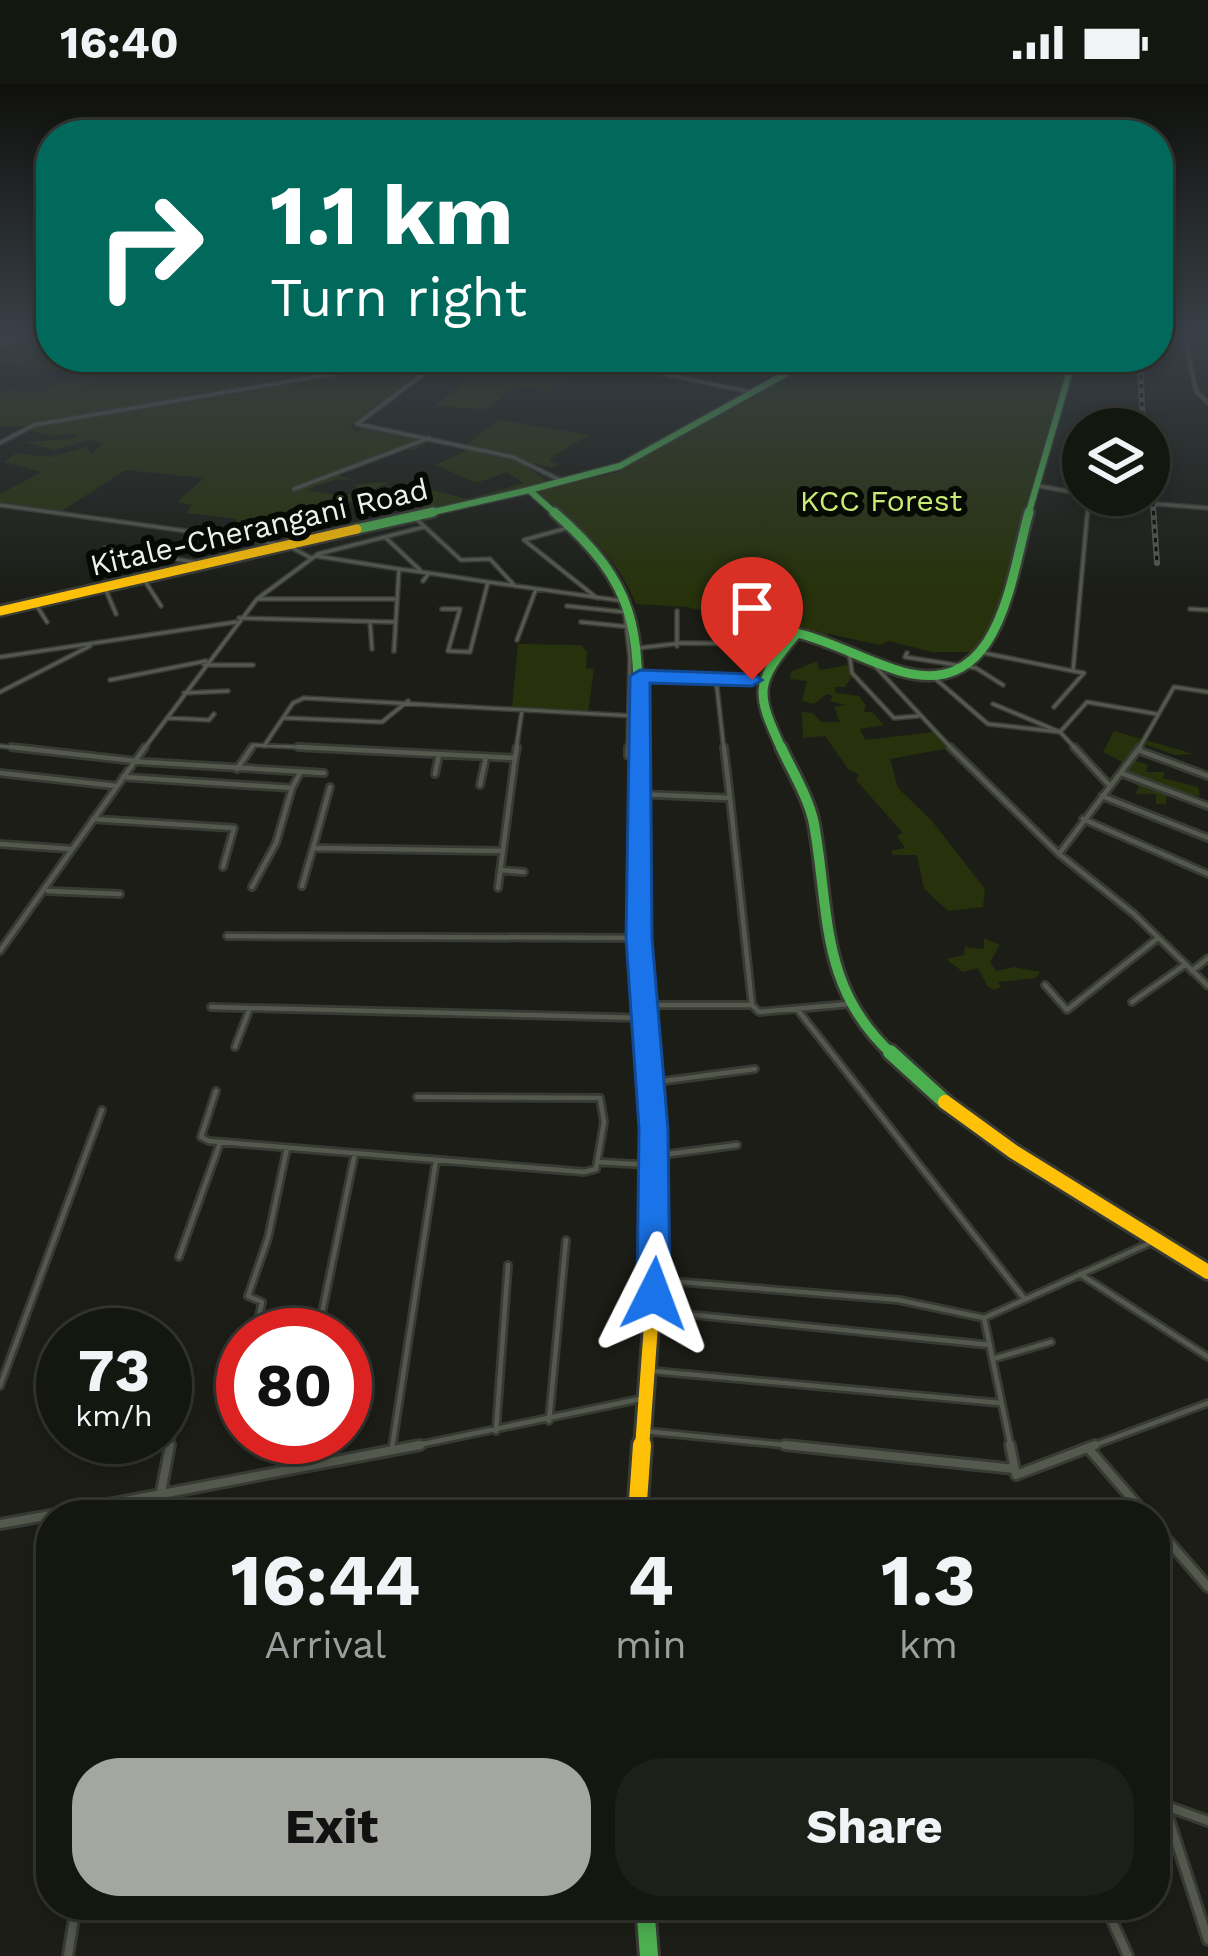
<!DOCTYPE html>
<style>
body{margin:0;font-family:"Work Sans",sans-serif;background:#1d1f19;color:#f1f3f6;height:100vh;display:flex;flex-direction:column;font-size:45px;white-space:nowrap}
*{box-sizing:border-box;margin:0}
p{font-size:39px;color:#9d9f9f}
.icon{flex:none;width:66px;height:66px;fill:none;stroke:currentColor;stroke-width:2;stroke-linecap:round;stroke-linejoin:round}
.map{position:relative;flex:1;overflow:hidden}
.drawer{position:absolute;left:36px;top:1416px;width:1134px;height:420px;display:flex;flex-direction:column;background:#141610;border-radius:48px;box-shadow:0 6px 18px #0003,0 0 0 3px #333530}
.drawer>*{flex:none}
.guide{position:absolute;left:36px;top:36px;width:1137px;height:252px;border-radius:48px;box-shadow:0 6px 18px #0003,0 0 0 3px #333530;background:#00695c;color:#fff;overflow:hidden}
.fabs{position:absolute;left:1062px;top:324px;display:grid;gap:24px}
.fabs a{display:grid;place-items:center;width:108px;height:108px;border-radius:50%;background:#141610;box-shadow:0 6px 18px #0003,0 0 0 3px #333530;font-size:60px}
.speed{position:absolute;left:36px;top:1224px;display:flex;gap:24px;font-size:60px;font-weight:700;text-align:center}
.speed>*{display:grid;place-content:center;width:156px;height:156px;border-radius:50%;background:#141610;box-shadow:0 6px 18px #0003,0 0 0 3px #333530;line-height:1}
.speed small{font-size:30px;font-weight:400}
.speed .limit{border:18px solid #d22;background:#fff;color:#111}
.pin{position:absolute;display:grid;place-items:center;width:102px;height:102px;color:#fff;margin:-123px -51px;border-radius:50% 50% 50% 0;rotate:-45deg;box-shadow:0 0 12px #0007}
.pin .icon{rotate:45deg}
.me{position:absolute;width:132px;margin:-66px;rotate:3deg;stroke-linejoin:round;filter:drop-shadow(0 0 9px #0008)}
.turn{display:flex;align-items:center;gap:42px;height:252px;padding:0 36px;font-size:54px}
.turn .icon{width:156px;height:156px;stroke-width:2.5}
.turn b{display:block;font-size:84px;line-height:102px}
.eta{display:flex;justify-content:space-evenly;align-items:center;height:204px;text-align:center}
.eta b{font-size:72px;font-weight:700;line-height:84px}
.button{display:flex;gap:24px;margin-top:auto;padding:24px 36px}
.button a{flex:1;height:138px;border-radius:48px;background:#a4a79f;color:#111;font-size:48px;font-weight:700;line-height:138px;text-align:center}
.button a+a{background:#1d1f19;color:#f1f3f6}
.status{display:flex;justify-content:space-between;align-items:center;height:84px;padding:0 60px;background:#141610;direction:ltr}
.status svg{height:33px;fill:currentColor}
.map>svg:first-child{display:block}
.green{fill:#27320c}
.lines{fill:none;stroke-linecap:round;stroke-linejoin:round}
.street-far2-casing{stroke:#383a34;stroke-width:6}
.street-far1-casing{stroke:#383a34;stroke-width:10}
.street-casing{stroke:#383a34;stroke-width:14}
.fast-far4-casing{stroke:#383a34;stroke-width:9}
.fast-far3-casing{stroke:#383a34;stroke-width:14}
.fast-far2-casing{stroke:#383a34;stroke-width:16}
.fast-far1-casing{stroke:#383a34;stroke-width:20}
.fast-casing{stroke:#383a34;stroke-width:24}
.slow-far2-casing{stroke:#383a34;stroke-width:14}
.slow-far1-casing{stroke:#383a34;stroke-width:20}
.slow-casing{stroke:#383a34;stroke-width:24}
.street-far2{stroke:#55594d;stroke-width:3}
.street-far1{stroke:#55594d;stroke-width:4.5}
.street{stroke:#55594d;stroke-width:8}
.fast-far4{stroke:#4caf50;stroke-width:6}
.fast-far3{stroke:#4caf50;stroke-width:9}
.fast-far2{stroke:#4caf50;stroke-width:10}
.fast-far1{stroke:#4caf50;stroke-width:14}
.fast{stroke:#4caf50;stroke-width:18}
.slow-far2{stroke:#ffc107;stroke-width:9}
.slow-far1{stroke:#ffc107;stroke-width:14}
.slow{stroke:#ffc107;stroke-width:18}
.rail-casing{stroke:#565850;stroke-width:6}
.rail{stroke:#070905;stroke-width:3;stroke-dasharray:4.5;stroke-linecap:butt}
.route{fill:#1a73e8;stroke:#114b97;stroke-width:3}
.labels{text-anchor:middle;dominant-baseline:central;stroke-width:12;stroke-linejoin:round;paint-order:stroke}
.far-park-label{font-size:30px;fill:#c8ec75;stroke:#070905}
.far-street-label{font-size:30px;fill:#eef1e9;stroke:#070905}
</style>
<div class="status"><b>16:40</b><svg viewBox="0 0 49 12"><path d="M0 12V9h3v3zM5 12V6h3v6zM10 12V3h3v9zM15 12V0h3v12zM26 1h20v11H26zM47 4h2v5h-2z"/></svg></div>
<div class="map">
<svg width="1208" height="1872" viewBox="0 0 1208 1872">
<rect width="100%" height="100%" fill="#1b1d16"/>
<path class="green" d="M51,250V273H444L350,343L357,348L363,344L431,356L415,366L407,364L294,406L338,391L356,397L337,395L306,406L345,412L360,406L354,401C359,400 383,398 390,398L357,413L379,416L376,420L388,423L377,430L358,431L362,420L341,416L260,444L233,441L237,435L186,429L192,421L177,418L204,394L125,386L62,427L0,418V410L41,388L4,378L16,369L50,373L86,363L91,371L103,359L89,356L55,366L24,358L72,355L79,349L52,352L28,346L29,342H0V309L8,305L41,309L73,289L0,279V260Z
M470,273H500L568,295L546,307L517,302L487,325L434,322L485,284Z
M817,273H1071L989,555L980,568H932L889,557L880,561L829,550L822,553L818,547L792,549L687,523L636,520C615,468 577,440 534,407L619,388Z
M499,336L590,351L553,372L550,378L559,380L551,384L467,360Z
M468,366L519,378L548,398L444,423H413L382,414L406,409L408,416L423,419L433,406L467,415L524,399L507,388L477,399L435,381Z
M518,560L581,561L587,568L586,584L594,585L588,628L512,623Z
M817,577L819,586L848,581L851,594L845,603H834L836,609L859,612L866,622L863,628H872L884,641L860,645L865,656L934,648L950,664L890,675L898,704L932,737L985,805L983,823L948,827L924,805L917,771H893L891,767L905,764L897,752L903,749L856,696L859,691L848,685L825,652L803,654L802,628L813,629L821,638H840L834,623L845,621L830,617L833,612L827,610L814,620L802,617L807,597L790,595L791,588Z
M1114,647L1194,670L1175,671L1140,659L1133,676L1148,681L1146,688H1165L1163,694L1198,703L1200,712L1167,710L1166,720H1156V710H1136L1139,702L1125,696V687L1118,685L1123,678L1103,668Z
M984,854L1000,861L990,878L996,887L1014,883L1040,888L1036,894L998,898L1001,903L995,906L988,903L978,884L963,888L946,875L964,871L965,863L984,865Z"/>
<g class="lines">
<defs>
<path id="street-far2" d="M1184,247L1196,307L1208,319
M0,260L51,249
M446,273L357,340L513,373L560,396
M626,273L635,284L750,308
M687,273L737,283
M1145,273L1146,280
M634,281L660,273
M672,290L689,273
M0,359L34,341L344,288L395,273
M1039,402L1083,410
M294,405L429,354
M1157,420L1208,424
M0,421L287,461L311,474
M413,432L461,476L490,475L515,502
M567,444L524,456L597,514
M385,453L420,486
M105,464L206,480
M316,472L399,485
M429,489L488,498
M143,494L161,522
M105,504L116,530
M257,515H394
M35,519L47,538
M567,522L624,528
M442,525H460L448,567L470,568L488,498L623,517
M1190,525L1208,526
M677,527V562
M625,530L630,574L628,666
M239,534L394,538
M370,538L372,565
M581,538L631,543
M517,556L536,505
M728,558L734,539
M639,564L682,559L785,560
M394,567L399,485L429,489L423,497
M849,568L852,589L894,634L918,632
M907,569L905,573L976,584L1003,601
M984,569L1073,587
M0,573L236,538
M204,581H253
M874,581L953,666
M931,591L988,640L1060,648L1087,618L1157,630
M640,593L762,598
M716,595L724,666
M110,596L206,577
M0,608L90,562
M184,609L228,607
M993,620L1060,648L1077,666
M1054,623L1084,589L1073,587L1089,411
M167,634L209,636L214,630
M285,634L382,638L408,617
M0,662L38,666
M264,662L293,619L304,614L635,632
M143,666L257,515L318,470L424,443
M250,666L253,661L358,666
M516,666L522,626
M1138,666L1174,603L1208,608"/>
<path id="street-far1" d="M11,663L144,678L324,689
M298,663L515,674L498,804
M724,663L730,714
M950,663L1059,770
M1074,663L1110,702
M1140,663L1059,770L1134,830L1208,902
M1138,666L1208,692
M628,672V663
M515,674L517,663
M237,685L252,663
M0,689L116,702
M1121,689L1208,722
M435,690L439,671
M123,693L292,704L300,689
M480,701L486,673
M330,703L313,764L502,767
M638,710L730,714L752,921
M1102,712L1208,754
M93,735L234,744L223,783
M1083,735L1208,790
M0,760L71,765
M500,786L524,788
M302,802L313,764
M252,803L276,759L292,704
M48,807L120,810
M227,852L636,854
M0,867L145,663
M1192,887L1208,874
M1045,901L1067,926L1158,854
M1132,918L1186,880
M643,921H752L759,928L849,920
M211,923L643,934
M797,925L1023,1213
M235,963L250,924
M649,999L755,985
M216,1007L201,1053L209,1057L584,1088L596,1085L604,1038L600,1014L417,1013
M654,1072L737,1061
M597,1078L651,1081
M179,1173L220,1059
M1080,1190L1208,1273
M657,1196L899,1216L984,1234L1152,1158
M656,1227L990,1261
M984,1234L1011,1364
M255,1251L262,1218L248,1212L268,1154L287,1064
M338,1251L318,1248L355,1069
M993,1275L1051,1258
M653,1287L1000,1319
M0,1302L102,1026
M165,1316L177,1322L169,1364
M549,1337L566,1156
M496,1347L508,1181
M644,1347L814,1364
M308,1364L311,1353
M392,1364L436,1076
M404,1364L640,1315
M1087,1364L1208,1319"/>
<path id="street" d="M785,1361L1015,1385
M1010,1361L1016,1391L1095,1361
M1089,1365L1146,1431
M304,1382L309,1361
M161,1408L170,1361
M51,1431L420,1361
M120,1431L121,1419
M837,1431H856
M0,1440L51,1431
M1155,1442L1208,1503
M1155,1718L1208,1737
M1165,1723L1208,1856
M1105,1821L1128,1872
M68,1872L76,1821"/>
<path id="fast-far4" d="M1187,247L1208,249
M529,406L557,431
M529,406L620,382L816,273
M420,431L529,406
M1028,431L1074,273"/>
<path id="fast-far3" d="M554,428C645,507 638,553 638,666
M357,445L433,428
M782,666C755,607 754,600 797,549C834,558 867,578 903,588C1001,614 1010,495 1029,428"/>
<path id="fast-far2" d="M638,663L639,854L646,971
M781,663C792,687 809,714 814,740C830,829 819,904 893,971"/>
<path id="fast-far1" d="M646,968L654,1110
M890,968L945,1018"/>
<path id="fast" d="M645,1821L649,1872"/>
<path id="slow-far2" d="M0,527L357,445"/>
<path id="slow-far1" d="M945,1018L1014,1068L1208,1188
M642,1364L657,1159L654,1110"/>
<path id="slow" d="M637,1431L642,1361"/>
</defs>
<use href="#street-far2" class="street-far2-casing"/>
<use href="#street-far1" class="street-far1-casing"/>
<use href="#street" class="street-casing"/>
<use href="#fast-far4" class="fast-far4-casing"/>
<use href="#fast-far3" class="fast-far3-casing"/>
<use href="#fast-far2" class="fast-far2-casing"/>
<use href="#fast-far1" class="fast-far1-casing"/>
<use href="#fast" class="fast-casing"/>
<use href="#slow-far2" class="slow-far2-casing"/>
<use href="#slow-far1" class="slow-far1-casing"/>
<use href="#slow" class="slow-casing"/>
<use href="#street-far2" class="street-far2"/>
<use href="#street-far1" class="street-far1"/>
<use href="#street" class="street"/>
<use href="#fast-far4" class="fast-far4"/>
<use href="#fast-far3" class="fast-far3"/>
<use href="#fast-far2" class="fast-far2"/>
<use href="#fast-far1" class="fast-far1"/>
<use href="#fast" class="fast"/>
<use href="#slow-far2" class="slow-far2"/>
<use href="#slow-far1" class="slow-far1"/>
<use href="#slow" class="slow"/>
<defs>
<path id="rail" d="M0,257L48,247
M1140,273L1143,345
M1149,364L1157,479"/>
</defs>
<use href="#rail" class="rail-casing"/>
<use href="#rail" class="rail"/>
</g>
<linearGradient id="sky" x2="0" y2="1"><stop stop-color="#0f100c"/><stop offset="0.49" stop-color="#394047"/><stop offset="1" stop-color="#394047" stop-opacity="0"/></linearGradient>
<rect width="1208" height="509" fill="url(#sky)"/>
<path class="route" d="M640,586L752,590L762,596L752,602L650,599L652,854L668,1045L670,1210L665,1219L654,1223L642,1219L637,1210L639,1045L626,854L630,592Z"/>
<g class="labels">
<g class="far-park-label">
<text x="881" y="416">KCC Forest</text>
</g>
<g class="far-street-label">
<text transform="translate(259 443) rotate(-13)">Kitale-Cherangani Road</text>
</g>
</g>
</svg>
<div class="fabs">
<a><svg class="icon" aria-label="layers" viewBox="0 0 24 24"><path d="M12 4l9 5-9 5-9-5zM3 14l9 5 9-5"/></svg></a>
</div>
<div class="speed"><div>73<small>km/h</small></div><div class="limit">80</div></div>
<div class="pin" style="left:752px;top:596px;background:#d93025"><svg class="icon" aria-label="arrive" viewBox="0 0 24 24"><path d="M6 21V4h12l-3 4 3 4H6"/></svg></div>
<svg class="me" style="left:654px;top:1210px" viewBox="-20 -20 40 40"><path d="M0-17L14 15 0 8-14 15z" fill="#1a73e8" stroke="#fff" stroke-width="4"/></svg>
<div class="guide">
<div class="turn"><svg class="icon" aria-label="right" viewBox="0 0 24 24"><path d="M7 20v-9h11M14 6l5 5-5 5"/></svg><div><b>1.1 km</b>Turn right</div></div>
</div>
<section class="drawer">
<div class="eta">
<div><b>16:44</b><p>Arrival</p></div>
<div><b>4</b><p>min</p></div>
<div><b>1.3</b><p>km</p></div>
</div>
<div class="button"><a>Exit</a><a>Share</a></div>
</section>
</div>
